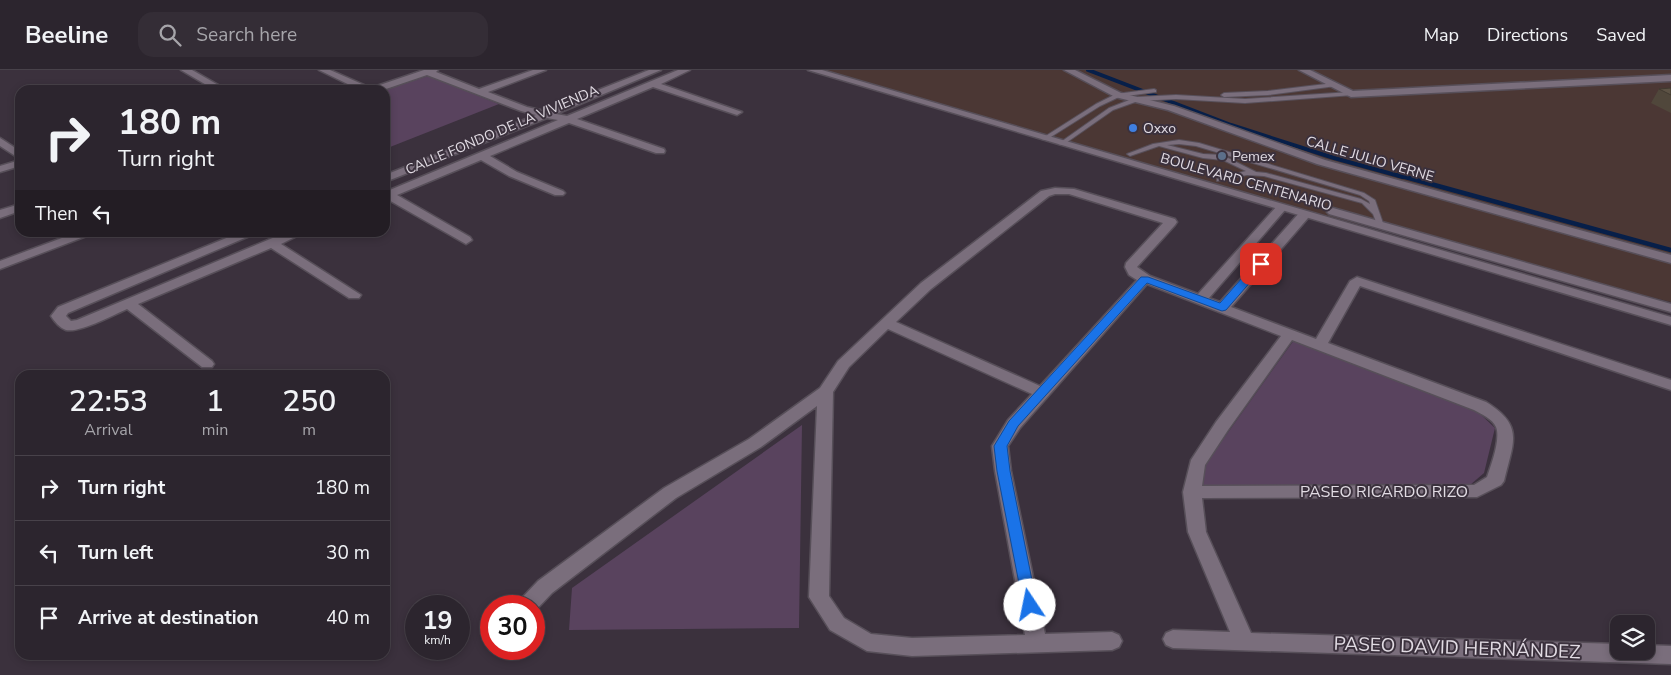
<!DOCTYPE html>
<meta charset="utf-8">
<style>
body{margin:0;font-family:"Nunito Sans",sans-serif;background:#342d36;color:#f1f3f6;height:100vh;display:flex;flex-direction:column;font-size:19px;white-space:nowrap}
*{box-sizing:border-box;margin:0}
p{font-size:16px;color:#a6a5aa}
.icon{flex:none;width:28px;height:28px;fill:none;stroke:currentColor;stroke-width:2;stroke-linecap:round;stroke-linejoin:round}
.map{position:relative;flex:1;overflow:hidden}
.details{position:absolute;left:15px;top:300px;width:375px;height:290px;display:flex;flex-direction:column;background:#2c252e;border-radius:15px;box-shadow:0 2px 8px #0003,0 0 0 1px #48424a}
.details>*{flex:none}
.hud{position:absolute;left:15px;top:15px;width:375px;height:152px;border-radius:15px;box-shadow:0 2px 8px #0003,0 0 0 1px #48424a;background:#2c252e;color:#f1f3f6;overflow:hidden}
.tools{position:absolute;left:1610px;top:545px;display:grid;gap:10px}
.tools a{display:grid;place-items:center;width:45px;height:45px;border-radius:10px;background:#2c252e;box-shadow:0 2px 8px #0003,0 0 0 1px #48424a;font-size:25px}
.speed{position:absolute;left:405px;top:525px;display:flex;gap:10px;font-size:25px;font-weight:700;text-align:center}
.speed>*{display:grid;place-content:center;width:65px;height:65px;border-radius:50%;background:#2c252e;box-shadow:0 2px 8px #0003,0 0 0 1px #48424a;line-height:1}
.speed small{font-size:12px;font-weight:400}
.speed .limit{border:8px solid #d22;background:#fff;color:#111}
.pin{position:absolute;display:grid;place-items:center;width:42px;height:42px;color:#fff;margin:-21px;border-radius:10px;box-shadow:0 2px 8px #0006}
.me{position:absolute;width:55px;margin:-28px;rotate:349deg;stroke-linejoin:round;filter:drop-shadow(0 0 4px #0008)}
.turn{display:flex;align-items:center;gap:18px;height:105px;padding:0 20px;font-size:22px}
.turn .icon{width:65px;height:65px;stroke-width:2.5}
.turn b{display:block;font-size:35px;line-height:42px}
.then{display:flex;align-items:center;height:48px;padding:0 20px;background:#0003;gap:10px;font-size:19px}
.eta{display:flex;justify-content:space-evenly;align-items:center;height:85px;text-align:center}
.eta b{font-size:30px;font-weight:600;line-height:35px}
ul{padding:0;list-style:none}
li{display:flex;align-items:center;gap:15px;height:65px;padding:0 20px;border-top:1px solid #48424a}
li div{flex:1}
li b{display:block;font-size:19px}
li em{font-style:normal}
header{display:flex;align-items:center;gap:30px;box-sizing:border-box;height:70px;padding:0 25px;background:#2c252e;border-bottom:1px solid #48424a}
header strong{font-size:24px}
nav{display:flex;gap:28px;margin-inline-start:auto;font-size:18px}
.search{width:350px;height:45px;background:#342d36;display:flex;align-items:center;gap:12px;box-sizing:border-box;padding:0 18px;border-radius:15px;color:#a6a5aa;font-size:19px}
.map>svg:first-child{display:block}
.industrial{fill:#4b3734}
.green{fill:#59435e}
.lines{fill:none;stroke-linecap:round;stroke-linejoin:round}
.stream-far1{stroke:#071f49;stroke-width:4}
.stream{stroke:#071f49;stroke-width:4.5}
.lane-casing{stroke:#574f59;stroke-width:2}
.street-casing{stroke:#574f59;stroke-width:3}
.secondary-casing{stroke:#574f59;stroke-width:3}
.lane{fill:#7a6e7c;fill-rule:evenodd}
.street{fill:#7a6e7c;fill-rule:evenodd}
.secondary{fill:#7a6e7c;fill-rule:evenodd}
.wall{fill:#50473b}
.building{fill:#5d5345;stroke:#413a30}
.route{fill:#1a73e8;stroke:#114b97}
.shop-dot{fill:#3f7fe0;stroke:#3b313d;stroke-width:2}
.service-dot{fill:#5c6f8a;stroke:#3b313d;stroke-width:2}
.labels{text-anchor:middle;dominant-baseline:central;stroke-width:4;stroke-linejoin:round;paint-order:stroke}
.far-poi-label{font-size:14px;fill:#e1dbe3;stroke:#3b313d;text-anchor:start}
.far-street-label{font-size:14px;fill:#e1dbe3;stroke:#3b313d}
.street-label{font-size:16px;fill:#e1dbe3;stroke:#3b313d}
.near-street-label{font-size:19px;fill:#e1dbe3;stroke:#3b313d}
</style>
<header>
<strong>Beeline</strong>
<div class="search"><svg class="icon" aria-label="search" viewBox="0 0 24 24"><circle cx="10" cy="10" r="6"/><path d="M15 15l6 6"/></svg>Search here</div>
<nav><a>Map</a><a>Directions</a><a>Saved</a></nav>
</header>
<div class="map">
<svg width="1671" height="605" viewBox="0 0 1671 605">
<rect width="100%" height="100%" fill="#3b313d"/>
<path class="industrial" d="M823,0H1671V232L1315,143Z"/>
<path class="green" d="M428,6L499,34L385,79V20Z
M1294,270L1476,340L1495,358L1484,403L1470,415L1200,416L1204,396Z
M802,355L799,558L569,560L572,518Z"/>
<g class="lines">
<path class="stream-far1" d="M1088,0L1231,55L1334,88L1403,107"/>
<path class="stream" d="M1398,105L1671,180"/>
<defs>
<path id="lane" d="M1334,13L1336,14V16L1268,25L1224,27L1221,25L1224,23L1268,21Z
M1154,19L1156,20V22L1119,27L1100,36L1046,70L1041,69L1096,34L1116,24Z
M1351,22L1353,23V25L1245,33L1176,29L1138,31L1113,40L1063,75L1058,74L1109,38L1137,27L1176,25L1245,29Z
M1179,70L1199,73L1364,123L1375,130L1384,156L1382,157H1378L1373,144L1362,133L1264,106L1247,105L1217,111V109L1246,101L1223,90L1203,88L1159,76L1130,86L1127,84L1153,74ZM1179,74L1196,76L1360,125L1369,131L1370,134L1361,129L1266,103L1256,102L1222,85L1203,84L1167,75Z"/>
<path id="street" d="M181,0H192L227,20H215Z
M319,0H330L371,18L424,0H438L436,2L479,19L533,0H546L488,22L527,37L545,41L649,0H661L556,44L567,46L678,0H690L661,14L742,42L737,45L653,17L577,49L664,79L665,81L664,83H656L569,53L490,86L517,102L563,121L565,123L563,125H555L509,106L481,90L397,125L470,167L472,170L466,174L387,129H385V122L558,50L547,48L385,112V105L536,45L521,41L427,5L383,20H360Z
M1064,0H1075L1121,23L1174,36L1325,90L1671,185V193L1317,94L1168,40L1115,27Z
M1299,0H1310L1353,21L1671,5V11L1351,27Z
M0,68L20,81V89L0,76Z
M20,90V96L0,102V96Z
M1055,118L1074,119L1175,149L1177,152L1175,155L1137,197L1150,206L1198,224L1277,136H1285L1287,138L1285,140L1209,228L1220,232L1300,142H1308L1310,145L1308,148L1231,237L1316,269L1350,211L1357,207L1671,310V320L1360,216L1328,273L1486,332C1525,356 1513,372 1504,411L1501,415L1477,427L1202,428L1206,462L1251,563L1619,574V581H1646V575L1671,576V594L1173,578L1166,575L1163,569L1166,563L1173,560L1230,562L1188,462L1183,422L1191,390L1216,352L1281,266L1147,214L1020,358L1008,376L1011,401L1045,564L1112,562L1119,565L1122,571L1119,577L1112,580L912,586L867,581L830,560L809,527L817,336L761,377L676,428L552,523L534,542V536H517L520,530L538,511L664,418L749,369L820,318L838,291L921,213L1041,121ZM1055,124H1069L1163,153L1126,193L1125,197L1129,205L1137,210L1040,316L896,252L931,219L1049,126ZM888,259L1032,324L1008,350L992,376L995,401L1025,565L912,568L871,564L844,548L829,526L833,322L849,297ZM1292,270L1474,340C1481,344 1493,349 1496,357C1501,369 1491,395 1487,407L1474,415L1202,416L1205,395L1228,360Z
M20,134V141L0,148V140Z
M78,162H97L0,199V191Z
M241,162H259L68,243L66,246L71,251L77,250L287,162H305L281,174L361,225L359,228H349L271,178L138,234L212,291L214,294L212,297H202L127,239C113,245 80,263 66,260C60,258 54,251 51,246L58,237Z"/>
<path id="secondary" d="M808,0H822L1671,247V255Z
M1333,138L1671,234V242L1329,144L1327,142L1329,140Z"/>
</defs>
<use href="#lane" class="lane-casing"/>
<use href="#street" class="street-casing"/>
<use href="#secondary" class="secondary-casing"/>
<use href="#lane" class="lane"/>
<use href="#street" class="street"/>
<use href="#secondary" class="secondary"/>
</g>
<path class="wall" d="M1671,18V43L1651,33L1659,19Z"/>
<path class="building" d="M1671,18V25L1659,19Z"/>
<path class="route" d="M1257,191H1261L1266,194L1226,240L1222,241L1147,213L1018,356L1007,376L1010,401L1037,535L1035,539L1030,541L1024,539L997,401L994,376L1009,351L1141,207H1148L1220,233Z"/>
<circle class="shop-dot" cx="1133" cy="58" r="5"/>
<circle class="service-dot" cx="1222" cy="86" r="5"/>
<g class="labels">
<g class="far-poi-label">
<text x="1143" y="58">Oxxo</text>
<text x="1232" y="86">Pemex</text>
</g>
<g class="far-street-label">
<text transform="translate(502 60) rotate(-23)">CALLE FONDO DE LA VIVIENDA</text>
<text transform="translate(1370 89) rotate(16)">CALLE JULIO VERNE</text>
<text transform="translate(1246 112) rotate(16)">BOULEVARD CENTENARIO</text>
</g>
<g class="street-label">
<text x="1384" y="422">PASEO RICARDO RIZO</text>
</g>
<g class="near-street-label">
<text transform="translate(1457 578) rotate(2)">PASEO DAVID HERNÁNDEZ</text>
</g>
</g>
</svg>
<div class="tools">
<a><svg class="icon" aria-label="layers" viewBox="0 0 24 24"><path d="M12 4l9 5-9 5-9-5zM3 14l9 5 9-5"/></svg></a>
</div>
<div class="speed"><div>19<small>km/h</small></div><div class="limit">30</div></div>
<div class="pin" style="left:1261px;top:194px;background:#d93025"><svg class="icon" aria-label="arrive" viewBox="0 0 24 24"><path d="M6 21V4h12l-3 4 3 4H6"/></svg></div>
<svg class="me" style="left:1030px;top:535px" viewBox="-20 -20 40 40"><circle r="19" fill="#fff"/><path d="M0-13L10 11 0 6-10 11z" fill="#1a73e8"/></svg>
<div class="hud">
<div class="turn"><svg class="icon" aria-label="right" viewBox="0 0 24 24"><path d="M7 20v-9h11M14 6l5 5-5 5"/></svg><div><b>180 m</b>Turn right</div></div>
<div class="then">Then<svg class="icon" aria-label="left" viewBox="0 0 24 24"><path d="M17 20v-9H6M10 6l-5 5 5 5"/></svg></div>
</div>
<section class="details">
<div class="eta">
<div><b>22:53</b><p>Arrival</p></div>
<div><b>1</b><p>min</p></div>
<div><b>250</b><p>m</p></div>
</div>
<ul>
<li><svg class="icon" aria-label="right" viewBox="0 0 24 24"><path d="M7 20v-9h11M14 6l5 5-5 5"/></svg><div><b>Turn right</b></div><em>180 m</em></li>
<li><svg class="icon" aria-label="left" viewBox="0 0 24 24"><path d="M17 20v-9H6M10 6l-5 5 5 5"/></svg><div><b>Turn left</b></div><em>30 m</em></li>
<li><svg class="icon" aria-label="arrive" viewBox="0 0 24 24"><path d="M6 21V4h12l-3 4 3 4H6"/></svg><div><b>Arrive at destination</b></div><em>40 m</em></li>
</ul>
</section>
</div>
